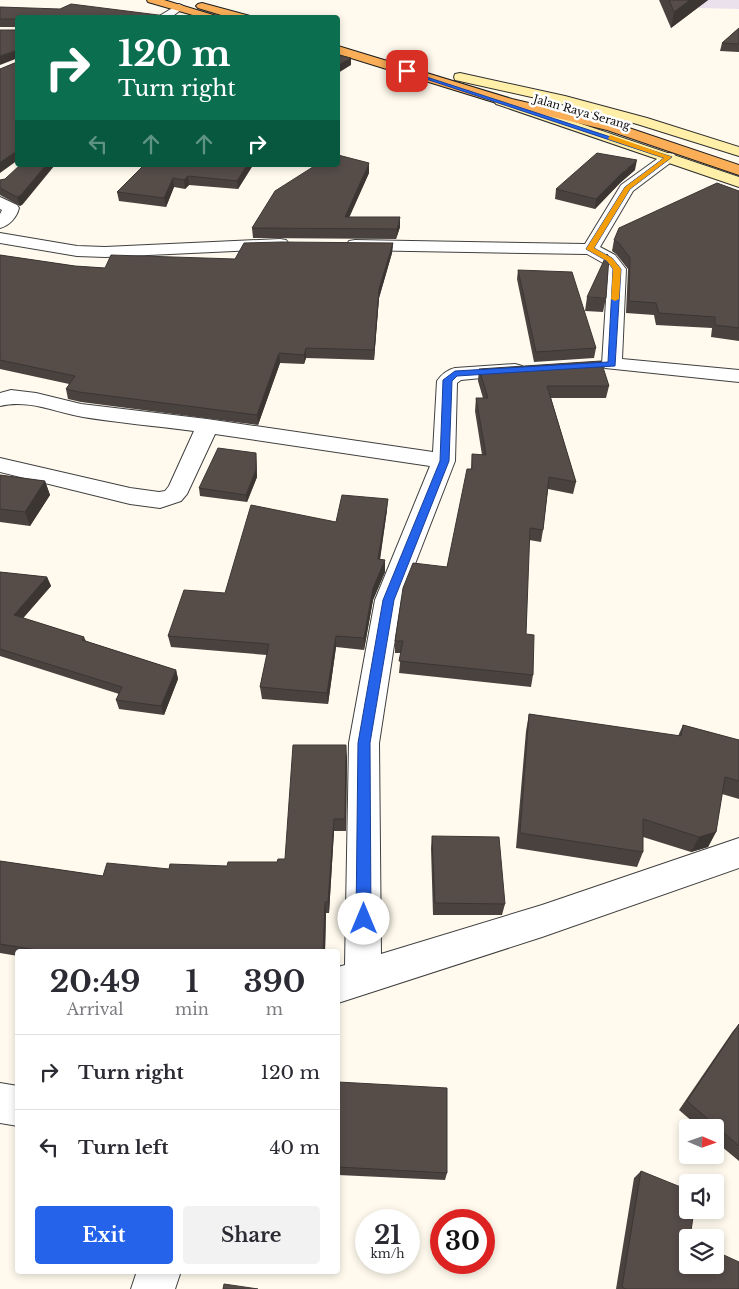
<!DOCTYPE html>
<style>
body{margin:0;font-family:"Libre Baskerville",serif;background:#f2f2f3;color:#2b2b33;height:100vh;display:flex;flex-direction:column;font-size:19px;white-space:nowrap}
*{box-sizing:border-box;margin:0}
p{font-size:16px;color:#7c7c81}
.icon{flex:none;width:28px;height:28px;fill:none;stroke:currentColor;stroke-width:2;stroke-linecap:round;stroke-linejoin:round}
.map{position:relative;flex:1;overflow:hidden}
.side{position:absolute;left:15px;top:949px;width:325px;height:325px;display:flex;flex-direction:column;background:#fff;border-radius:5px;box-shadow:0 2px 8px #0003}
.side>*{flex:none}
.guide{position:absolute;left:15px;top:15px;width:325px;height:152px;border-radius:5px;box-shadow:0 2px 8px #0003;background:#0b6e4f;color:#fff;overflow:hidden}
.needle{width:32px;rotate:92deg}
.controls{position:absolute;left:679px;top:1119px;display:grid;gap:10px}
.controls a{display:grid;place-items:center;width:45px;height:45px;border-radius:5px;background:#fff;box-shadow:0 2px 8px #0003;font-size:25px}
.speed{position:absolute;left:355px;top:1209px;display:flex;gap:10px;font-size:25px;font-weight:700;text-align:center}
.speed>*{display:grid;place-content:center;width:65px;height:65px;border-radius:50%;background:#fff;box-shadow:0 2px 8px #0003;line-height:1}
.speed small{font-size:12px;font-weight:400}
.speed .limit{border:8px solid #d22;background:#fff;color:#111}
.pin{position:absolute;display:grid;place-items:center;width:42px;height:42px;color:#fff;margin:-21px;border-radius:10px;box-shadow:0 2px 8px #0006}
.me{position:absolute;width:55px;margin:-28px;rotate:0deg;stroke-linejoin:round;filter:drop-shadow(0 0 4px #0008)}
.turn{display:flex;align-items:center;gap:18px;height:105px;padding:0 20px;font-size:22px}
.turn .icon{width:65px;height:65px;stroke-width:2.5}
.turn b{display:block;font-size:35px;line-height:42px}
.lanes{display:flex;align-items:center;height:48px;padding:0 20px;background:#0003;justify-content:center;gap:25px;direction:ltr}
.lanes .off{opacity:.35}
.eta{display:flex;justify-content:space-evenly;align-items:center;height:85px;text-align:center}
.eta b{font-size:30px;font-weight:800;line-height:35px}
.cta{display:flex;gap:10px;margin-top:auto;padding:10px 20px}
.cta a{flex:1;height:58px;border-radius:5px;background:#2563eb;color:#fff;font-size:20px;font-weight:800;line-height:58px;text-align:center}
.cta a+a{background:#f2f2f3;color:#2b2b33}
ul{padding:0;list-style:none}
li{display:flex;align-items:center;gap:15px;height:75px;padding:0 20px;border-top:1px solid #e1e1e2}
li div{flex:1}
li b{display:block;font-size:19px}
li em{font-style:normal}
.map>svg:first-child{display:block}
.industrial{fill:#eae1ec}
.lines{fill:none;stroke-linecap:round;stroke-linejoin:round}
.minor-casing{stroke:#404040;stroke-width:2}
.secondary-casing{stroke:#2f2f2f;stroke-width:2}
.trunk-casing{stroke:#1e1e1e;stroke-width:2}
.minor{fill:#fff;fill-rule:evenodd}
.secondary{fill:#ffefa8;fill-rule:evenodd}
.trunk{fill:#faae58;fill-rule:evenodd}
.wall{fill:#4a423f}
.shaded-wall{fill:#3c3633}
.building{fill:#564d49;stroke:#3c3633}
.route{fill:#2563eb;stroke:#184099}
.slow{fill:#f59e0b}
.labels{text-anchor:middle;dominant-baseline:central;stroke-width:5;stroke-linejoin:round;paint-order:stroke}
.far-street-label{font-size:11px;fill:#0d0d0d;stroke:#fff}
</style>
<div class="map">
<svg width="739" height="1289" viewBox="0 0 739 1289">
<rect width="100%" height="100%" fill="#fffaed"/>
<path class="industrial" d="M689,0H739V9L699,8Z"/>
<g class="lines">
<defs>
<path id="minor" d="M179,4L185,7L170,18H156Z
M669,153L674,154L676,157L674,160L633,191L600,247L615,255L626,269L622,359L739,370V382L605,368L602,364L608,269L603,263L587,254L355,250L349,249L346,245L349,241L355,240L585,244L621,185L664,154Z
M0,197L17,205L19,208C17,217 9,226 0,228V214L2,210L0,209Z
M0,233L77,246L105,247L280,239L286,240L289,244L286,248L280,249L105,257L77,256L0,243Z
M515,364L522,366L525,370L522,374L461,380L457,383L455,461L401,600L379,743L381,954L542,905L739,838V868L542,937L338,1003V967L345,965L349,743L375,600L430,466L215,434L187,494L181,501L160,508L130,504L0,472V458L130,488L159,492L165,491L169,486L194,431C157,426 120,423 83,417C54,412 30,399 0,406V393L11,390L36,393L81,404L207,419L433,452L437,381C442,374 447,370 455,368Z
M0,1083L18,1086V1126L0,1123Z
M137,1271H181L175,1289H131Z"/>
<path id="secondary" d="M460,73L565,96L647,118L739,147V156L637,124L558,103L455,80L454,77L455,74Z
M501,97L739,177V187L496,104L494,101L496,98Z"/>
<path id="trunk" d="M147,0H164L223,18H203L148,2Z
M202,3L250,16L251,18H231L198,8L196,6L198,4Z
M338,46L512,99L617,124L739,165V175L607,130L503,105L338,54Z"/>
</defs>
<use href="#minor" class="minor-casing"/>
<use href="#secondary" class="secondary-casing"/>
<use href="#trunk" class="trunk-casing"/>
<use href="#minor" class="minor"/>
<use href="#secondary" class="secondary"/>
<use href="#trunk" class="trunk"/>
</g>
<path class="wall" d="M659,0H708L671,28Z
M0,7L182,18L18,27H0Z
M739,28V52L720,51L722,43Z
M144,165H253L238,189L189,185L185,189L174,187L166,207L119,201L117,192Z
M635,170L620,183L595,209L555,199L556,189Z
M369,173L349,217L400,227L396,239L253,238L252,228Z
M5,179L23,204L20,206L0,195V180Z
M739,191V341L711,337L712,328L656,325L654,315L626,313L628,269L616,254L612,251L614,240Z
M393,243L392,253L379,298L374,360L306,358L304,364L280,363L258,425L81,402L68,399L66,389L69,384L0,369V255L75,266L105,268L235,259Z
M518,270L596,348L594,358L534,362L517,279Z
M587,297L606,298L603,312L585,311Z
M479,369L609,386L606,398H551L576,482L573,494L548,489L543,530L541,542L529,540L526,634L533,675L531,687L399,673L401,653H395V641L447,567L471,469L472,454L482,455L475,411L476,398H483L478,381Z
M256,453L257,477L247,502L200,496L199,488Z
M0,475L45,481L50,495L30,526L0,522Z
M387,510L380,560L385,572L373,600L364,650L336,647L328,704L262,699L260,687L267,655L171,647L168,636L225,593L336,522Z
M0,572L47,577L51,586L23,618L84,637L86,641L176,670L178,679L164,715L119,709L116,700L119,694L0,656Z
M529,714L678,736L683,725L739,740V799L722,794L716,832L708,847L691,852L643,837V852L637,867L516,848L526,731Z
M347,757L346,831H334L329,913H326L325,951H18V956L0,953V861L103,876L169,869L227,866L277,862L285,859Z
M432,836L505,904L502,915H433L431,848Z
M739,1024V1161L715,1141V1128H700L679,1110L733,1031Z
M338,1082L447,1173L445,1180L338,1175Z
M641,1171L690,1238L688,1265L739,1289H616L634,1178Z"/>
<path class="shaded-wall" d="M690,0H708L671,28L674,12Z
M17,50L18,58L0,65V56Z
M351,58V65L338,73V65Z
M15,152L18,160L0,173V162Z
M637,160L635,170L620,183L595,209L596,199L622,173Z
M369,163V173L345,227V217Z
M46,165H55L23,204L20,206L17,197Z
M247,165H253L238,189L237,181Z
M188,176L189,185L185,189L184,180Z
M173,178L174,187L166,207L164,198Z
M400,217V227L396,239L397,229Z
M393,243L392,253L379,298L374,360V350L379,289Z
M306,348V358L304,364V355Z
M279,353L280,363L258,425L257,415Z
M256,453L257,477L247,502L246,495Z
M45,481L50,495L30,526L25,512Z
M388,499L387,510L378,571V559Z
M385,560V572L373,600L364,650V638L373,588Z
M47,577L51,586L18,624L14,615Z
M336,636V647L328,704L327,693Z
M176,670L178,679L164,715L161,706Z
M346,745L347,757L346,831L345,819Z
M334,819V831L329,913L328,902Z
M716,832L708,847L691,852L699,837Z
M325,902L326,913L325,951H323Z"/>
<path class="building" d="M669,0H690L674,12Z
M71,4L182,18H18V19H0V7L60,9Z
M739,28V44L722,43Z
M0,30H18V155L15,152L0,162V69L17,62V50L0,56Z
M338,55L351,58L338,65Z
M597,153L637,160L622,173L596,199L556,189Z
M338,155L369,163L345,217H400L397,229L252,228L275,191L316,165H338Z
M20,165H46L21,195L17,197L0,188V180L5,179Z
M144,165H247L237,181L188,176L184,180L173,178L164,198L117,192Z
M717,183L739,191V328L715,325V317L659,313L656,303L629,301L630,258L619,243L614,240L619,228Z
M281,242L393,243L379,289L374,350L306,348L304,355L279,353L257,415L79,392L66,389L75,376L0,360V255L75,266L105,268L111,255L235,259L244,243Z
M607,254L609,257L606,298L587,297Z
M518,270L572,272L596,348L536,352Z
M601,361L609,386H547L576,482L549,477L543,530L530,528L526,634L534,635L533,675L399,661L403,641H395L403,588L413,563L447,567L467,469H472V454L486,455L476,398H488L479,369Z
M218,448L256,453V470L246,495L199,488Z
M0,475L45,481L25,512L0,509Z
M342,495L388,499L378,559L385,560L373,588L364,638L336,636L327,693L260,687L269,644L168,636L184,590L225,593L251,505L336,522Z
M0,572L47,577L14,615L84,637L82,640L176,670L161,706L116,700L122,687L0,649Z
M529,714L681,736L683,725L739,740V781L725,777L716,832L699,837L643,819V852L520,833Z
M293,745H346L345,819H334L328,902H325L323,951H44L0,944V861L103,876L107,863L169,869L170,864L227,866L228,862H277L278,859H285Z
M432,836L499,837L505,904L435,903Z
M739,1024V1146L687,1101Z
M338,1082L447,1088V1173L338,1167Z
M641,1171L688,1190V1210H694L690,1238H688V1265H715V1251L739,1262V1289H626L622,1287Z
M224,1284L258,1289H223Z"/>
<path class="route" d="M405,70L672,157L630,189L594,248L612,258L621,269L615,366L457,376L452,381L449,461L394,600L370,743L371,919L369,923L364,925L358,923L356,919L358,743L383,600L440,461L443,380L455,371L608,362L613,269L607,261L586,249L625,187L664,158L405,72Z"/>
<path class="slow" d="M610,135L672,157L630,189L594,248L612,258L621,269L619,299L615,301L611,299L613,269L607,261L586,249L625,187L664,158L608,139Z"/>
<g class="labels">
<g class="far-street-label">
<text transform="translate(582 112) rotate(16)">Jalan Raya Serang</text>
</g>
</g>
</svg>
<div class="controls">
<a><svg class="needle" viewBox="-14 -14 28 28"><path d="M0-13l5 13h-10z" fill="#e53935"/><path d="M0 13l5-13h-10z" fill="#7c7c81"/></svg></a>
<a><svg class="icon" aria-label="sound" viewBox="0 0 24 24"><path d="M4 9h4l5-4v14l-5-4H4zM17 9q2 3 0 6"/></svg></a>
<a><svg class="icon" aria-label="layers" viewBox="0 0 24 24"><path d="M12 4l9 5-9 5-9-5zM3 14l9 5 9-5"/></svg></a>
</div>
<div class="speed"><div>21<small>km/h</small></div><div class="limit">30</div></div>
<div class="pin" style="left:407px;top:71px;background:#d93025"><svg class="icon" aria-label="arrive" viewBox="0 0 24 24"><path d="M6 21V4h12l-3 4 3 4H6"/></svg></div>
<svg class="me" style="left:364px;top:919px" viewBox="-20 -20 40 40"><circle r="19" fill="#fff"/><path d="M0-13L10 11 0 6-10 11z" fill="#2563eb"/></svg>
<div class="guide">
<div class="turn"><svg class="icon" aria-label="right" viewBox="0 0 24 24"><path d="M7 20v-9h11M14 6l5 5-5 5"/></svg><div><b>120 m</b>Turn right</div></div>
<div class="lanes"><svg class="icon off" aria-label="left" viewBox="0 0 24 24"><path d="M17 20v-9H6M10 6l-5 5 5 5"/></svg><svg class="icon off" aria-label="ahead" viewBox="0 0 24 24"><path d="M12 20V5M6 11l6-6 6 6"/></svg><svg class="icon off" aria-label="ahead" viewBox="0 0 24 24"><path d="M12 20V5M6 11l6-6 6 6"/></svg><svg class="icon" aria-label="right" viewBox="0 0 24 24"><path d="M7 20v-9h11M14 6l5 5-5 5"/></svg></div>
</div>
<section class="side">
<div class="eta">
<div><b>20:49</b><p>Arrival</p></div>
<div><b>1</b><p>min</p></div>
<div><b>390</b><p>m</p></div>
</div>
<ul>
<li><svg class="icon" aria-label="right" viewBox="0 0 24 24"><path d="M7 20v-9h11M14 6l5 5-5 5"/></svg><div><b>Turn right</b></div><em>120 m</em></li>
<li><svg class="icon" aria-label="left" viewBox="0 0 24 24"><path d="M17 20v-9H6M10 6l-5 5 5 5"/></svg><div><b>Turn left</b></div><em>40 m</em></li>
</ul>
<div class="cta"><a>Exit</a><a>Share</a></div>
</section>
</div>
